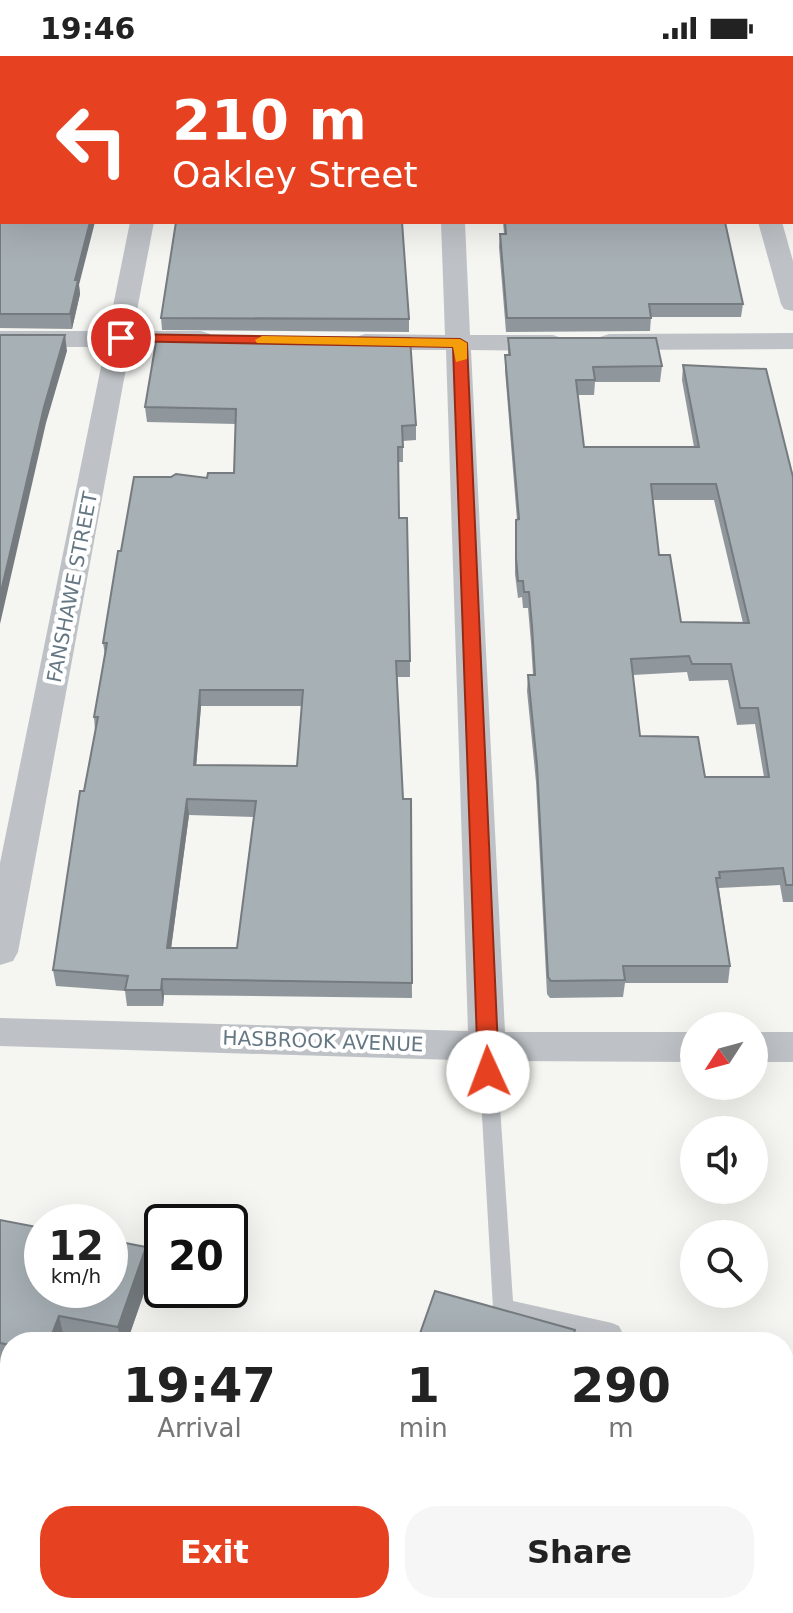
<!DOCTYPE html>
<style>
body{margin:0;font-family:"DejaVu Sans",sans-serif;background:#f6f6f6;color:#222;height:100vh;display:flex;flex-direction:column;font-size:30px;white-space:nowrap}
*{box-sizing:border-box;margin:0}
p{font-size:26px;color:#767676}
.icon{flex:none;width:44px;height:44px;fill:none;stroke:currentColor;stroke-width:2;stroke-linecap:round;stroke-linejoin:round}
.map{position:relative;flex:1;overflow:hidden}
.details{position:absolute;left:0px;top:1276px;width:794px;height:282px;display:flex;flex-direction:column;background:#fff;border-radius:32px 32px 0 0;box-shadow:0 8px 32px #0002}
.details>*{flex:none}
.hud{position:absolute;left:0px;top:0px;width:794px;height:168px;box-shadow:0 8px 32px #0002;background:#e64221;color:#fff;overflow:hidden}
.needle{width:52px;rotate:234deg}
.buttons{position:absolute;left:680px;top:956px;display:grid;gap:16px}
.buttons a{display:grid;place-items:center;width:88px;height:88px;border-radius:50%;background:#fff;box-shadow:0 8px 32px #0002;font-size:40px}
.speed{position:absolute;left:24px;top:1148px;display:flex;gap:16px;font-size:40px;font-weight:700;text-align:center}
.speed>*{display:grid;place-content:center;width:104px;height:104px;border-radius:50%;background:#fff;box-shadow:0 8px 32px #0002;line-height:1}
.speed small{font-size:20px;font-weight:400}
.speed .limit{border:4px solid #111;border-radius:12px;background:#fff;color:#111}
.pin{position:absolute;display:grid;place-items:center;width:68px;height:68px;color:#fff;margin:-34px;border:4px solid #fff;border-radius:50%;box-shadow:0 2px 8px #0007}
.me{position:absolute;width:88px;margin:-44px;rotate:358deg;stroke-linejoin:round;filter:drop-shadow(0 0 6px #0008)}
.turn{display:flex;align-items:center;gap:28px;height:168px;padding:0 40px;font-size:36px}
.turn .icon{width:104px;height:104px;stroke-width:2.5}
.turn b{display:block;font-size:56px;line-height:68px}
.eta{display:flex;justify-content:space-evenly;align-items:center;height:136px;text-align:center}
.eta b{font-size:48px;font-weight:800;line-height:56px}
.action{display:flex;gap:16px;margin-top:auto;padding:16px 40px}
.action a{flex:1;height:92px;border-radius:32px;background:#e64221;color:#fff;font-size:32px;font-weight:800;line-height:92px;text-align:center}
.action a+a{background:#f6f6f6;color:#222}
.status{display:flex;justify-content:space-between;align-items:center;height:56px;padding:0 40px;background:#fff;direction:ltr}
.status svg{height:22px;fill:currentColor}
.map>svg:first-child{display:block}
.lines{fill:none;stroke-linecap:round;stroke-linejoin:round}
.service{fill:#bec2c6;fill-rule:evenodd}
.minor{fill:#bec2c6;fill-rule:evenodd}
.rail{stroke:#9fa6ab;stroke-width:7;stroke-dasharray:15 7;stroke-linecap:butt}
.wall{fill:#90979c;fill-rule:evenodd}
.shaded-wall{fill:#757b7f}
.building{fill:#a7b0b5;stroke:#757b7f;stroke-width:2;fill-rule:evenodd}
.route{fill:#e64221;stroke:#962b15;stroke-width:2}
.slow{fill:#f59e0b}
.labels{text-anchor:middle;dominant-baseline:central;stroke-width:8;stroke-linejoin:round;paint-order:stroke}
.street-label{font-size:20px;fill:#647783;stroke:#fff}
</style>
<div class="status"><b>19:46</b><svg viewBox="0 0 49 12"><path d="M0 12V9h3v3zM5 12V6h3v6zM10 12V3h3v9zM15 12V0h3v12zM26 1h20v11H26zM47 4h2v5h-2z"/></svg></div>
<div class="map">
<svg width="793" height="1557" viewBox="0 0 793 1557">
<rect width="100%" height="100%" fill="#f5f5f1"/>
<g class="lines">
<path class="service" d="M123,0H133V2H123Z
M487,983L493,985L496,990L513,1245L612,1267L619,1270L622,1276L619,1282L612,1285L503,1261L496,1258L493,1252L478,990L481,985Z"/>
<path class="minor" d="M162,0H182V2H162Z
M433,0H453L454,2H434Z
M130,166H154L133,275H201L210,278L214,283L210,288L201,291H130L18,896L13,905L0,909V807L105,291H0V275H108Z
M441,166H465L470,279H553L562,282L566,287L562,292L553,295L471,294L505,976H694V1006L487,1005L0,990V962L468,975L446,294H365L356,291L352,286L356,281L365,278L445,279Z
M758,166H782L793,205V255L784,253L781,248Z
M793,277V293L609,294L600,291L596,286L600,281L609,278Z
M754,976H793V1006H754Z"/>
<path class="rail" d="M0,1396L10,1399
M0,1431L10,1433
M0,1461L10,1464
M290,1548L320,1557
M405,1548L436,1557
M525,1548L555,1557"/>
</g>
<path class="wall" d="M0,0H30L29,2H2L79,229L80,238L72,273L0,272Z
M503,166H725L743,248L741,261H651L650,275L506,276L499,191L500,178H504Z
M161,262L409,263V276L162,274Z
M157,280L416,369V384L403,385V406H398L399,462L410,605V621H397L403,743H411L412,942L164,939L163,950H127L125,935L56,930L53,914L95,675L94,661L105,599L103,587L121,495L207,422L234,417L236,368L147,366L145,351ZM201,650H302L297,710L196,709ZM189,759L254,761L237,892H171Z
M508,282L662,310L660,326H595L594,339H578L584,391H694L682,324L683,309L793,421V846H783L780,829L719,832L730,910L728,927H625L623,941L550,942L547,938L536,726L527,635L528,619H533L531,587L528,552H523L522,541L518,542L515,518V480L517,464L505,314V299H508ZM653,444H714L743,567L681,566L659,499ZM687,616L689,625L728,624L737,669L755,668L764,721H705L640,680L633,619Z
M0,1164L150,1220L127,1286H10V1315L0,1313Z"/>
<path class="shaded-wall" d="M90,166H95L79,229L80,238L72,273L70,258L75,224Z
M65,279L67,295L46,367L0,568V540L44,351Z
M200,634L201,650L195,725L194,709Z
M187,743L189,759L169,908L167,892Z
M162,923L164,939L163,950L161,934Z
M146,1191L150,1220L127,1286H120L118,1271Z
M59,1260L65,1286H49Z"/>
<path class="building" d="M0,0H24L23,2H2V166H90L75,224H78L70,258H0Z
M198,0H389L390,2H197Z
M469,0H793V98L792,2H469Z
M176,166H402L409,263L161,262Z
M505,166H725L743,248H649L651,262H507L500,178H506Z
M0,279H65L44,351L0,540Z
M157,280L410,282L416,369L402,370L403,391H398L399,462H407L410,605H396L403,743H411L412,927L162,923L161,934H125L128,920L53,914L80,735H84L98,661H94L107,587H103L118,495H121L134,421H171L176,418L207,422L208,417H234L236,353L145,351ZM200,634H303L297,710L194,709ZM187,743L256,745L237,892H167Z
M508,282H656L662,310L593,311L595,324H576L584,391H699L683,309L766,313L793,421V829H786L783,812L719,816L720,822H716L730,910H623L625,924L551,925L548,921L537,709L528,619H535L532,570L529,536H524L523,525H518L516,502V464L519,463L505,299H510ZM651,428H716L749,567L681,566L670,499H659ZM689,600L692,608H731L740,652H758L769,721H705L698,681L640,680L631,603Z
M0,1164L42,1172V1234H110V1184L146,1191L118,1271L59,1260L49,1286H10V1289L0,1287Z
M435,1235L575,1274L571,1286H417Z"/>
<path class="route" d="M121,278L460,283L467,287L499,1016L496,1022H481L478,1016L453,291L116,285V279Z"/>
<path class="slow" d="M262,280L460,283L467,287V303L456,306L453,291L257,287L255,284Z"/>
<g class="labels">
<g class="street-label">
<text transform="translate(72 531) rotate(-79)">FANSHAWE STREET</text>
<text transform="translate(323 985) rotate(2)">HASBROOK AVENUE</text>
</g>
</g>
</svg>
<div class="buttons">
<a><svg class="needle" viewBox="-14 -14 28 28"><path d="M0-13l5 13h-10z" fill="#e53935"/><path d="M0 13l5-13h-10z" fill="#767676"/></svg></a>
<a><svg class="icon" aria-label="sound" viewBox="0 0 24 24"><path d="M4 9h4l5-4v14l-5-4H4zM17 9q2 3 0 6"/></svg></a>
<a><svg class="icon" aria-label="search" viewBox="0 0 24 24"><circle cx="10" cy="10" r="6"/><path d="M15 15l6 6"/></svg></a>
</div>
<div class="speed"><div>12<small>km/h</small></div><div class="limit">20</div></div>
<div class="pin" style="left:121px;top:282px;background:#d93025"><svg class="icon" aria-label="arrive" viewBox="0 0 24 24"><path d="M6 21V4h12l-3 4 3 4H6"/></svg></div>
<svg class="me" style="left:488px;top:1016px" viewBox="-20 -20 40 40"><circle r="19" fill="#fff"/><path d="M0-13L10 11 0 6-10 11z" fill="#e64221"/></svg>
<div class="hud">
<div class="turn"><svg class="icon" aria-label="left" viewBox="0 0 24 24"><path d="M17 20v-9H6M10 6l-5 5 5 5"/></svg><div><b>210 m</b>Oakley Street</div></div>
</div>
<section class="details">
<div class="eta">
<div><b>19:47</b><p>Arrival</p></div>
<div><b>1</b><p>min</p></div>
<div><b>290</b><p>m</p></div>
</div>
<div class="action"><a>Exit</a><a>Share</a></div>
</section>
</div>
